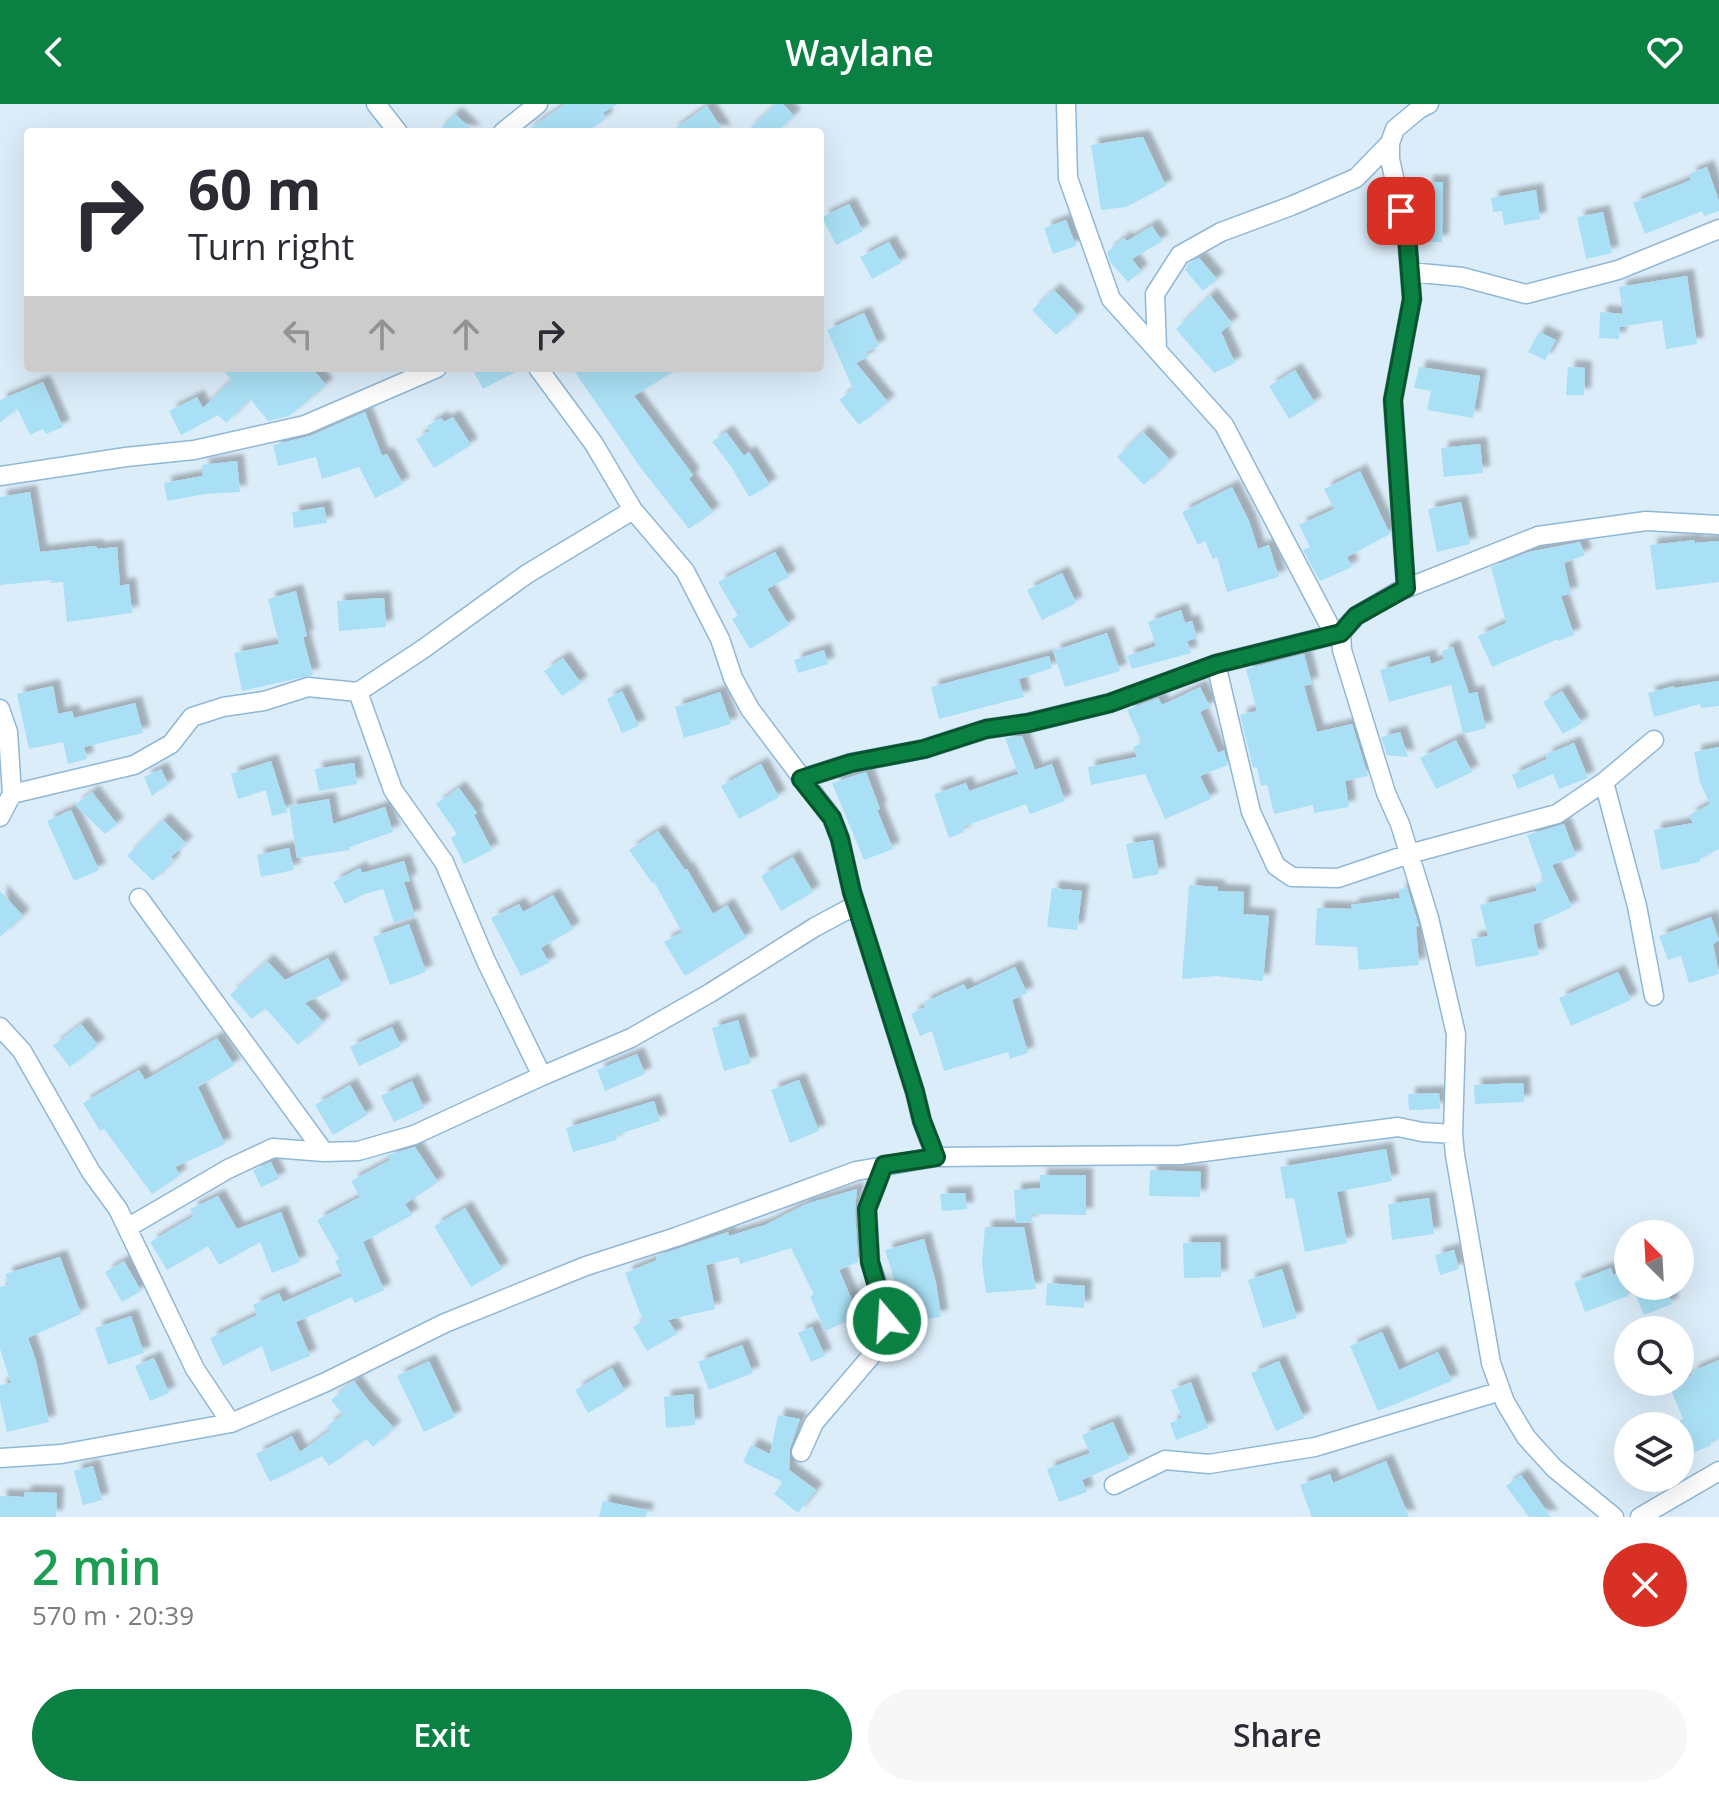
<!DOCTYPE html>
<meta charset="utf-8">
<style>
body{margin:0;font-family:"Open Sans",sans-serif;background:#f7f7f7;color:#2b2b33;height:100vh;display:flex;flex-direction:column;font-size:30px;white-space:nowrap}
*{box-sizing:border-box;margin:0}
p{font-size:26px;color:#7c7c81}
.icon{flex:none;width:44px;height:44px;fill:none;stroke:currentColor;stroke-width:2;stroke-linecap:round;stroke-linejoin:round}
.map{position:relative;height:1413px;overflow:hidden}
.side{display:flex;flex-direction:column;background:#fff;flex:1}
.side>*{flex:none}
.guide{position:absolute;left:24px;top:24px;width:800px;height:244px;border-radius:8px;box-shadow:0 8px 32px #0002;background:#fff;color:#2b2b33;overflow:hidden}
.needle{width:52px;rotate:336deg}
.controls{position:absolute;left:1614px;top:1116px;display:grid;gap:16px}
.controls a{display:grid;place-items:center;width:80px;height:80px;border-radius:50%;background:#fff;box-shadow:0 8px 32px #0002;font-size:40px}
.pin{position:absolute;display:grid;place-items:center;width:68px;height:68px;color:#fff;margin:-34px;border-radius:16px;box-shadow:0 4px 12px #0006}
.me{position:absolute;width:88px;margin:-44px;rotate:342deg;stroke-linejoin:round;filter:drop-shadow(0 0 6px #0008)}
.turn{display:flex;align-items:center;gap:28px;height:168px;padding:0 32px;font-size:36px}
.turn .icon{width:104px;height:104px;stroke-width:2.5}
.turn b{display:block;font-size:56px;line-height:68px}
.lanes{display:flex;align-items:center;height:76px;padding:0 32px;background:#0003;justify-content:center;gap:40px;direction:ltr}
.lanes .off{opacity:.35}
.round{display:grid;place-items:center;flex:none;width:84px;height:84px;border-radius:42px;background:#f7f7f7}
.summary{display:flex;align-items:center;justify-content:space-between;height:136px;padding:0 32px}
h1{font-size:48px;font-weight:600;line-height:60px;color:#1e9e55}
.button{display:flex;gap:16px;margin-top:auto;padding:16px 32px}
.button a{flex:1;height:92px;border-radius:48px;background:#0b8043;color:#fff;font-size:32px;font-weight:600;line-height:92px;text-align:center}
.button a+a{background:#f7f7f7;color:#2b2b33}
header{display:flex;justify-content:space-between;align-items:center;height:104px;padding:0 32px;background:#0b8043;color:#fff;font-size:36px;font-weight:600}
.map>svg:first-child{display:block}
.building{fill:#aae0f5;filter:url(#shadow)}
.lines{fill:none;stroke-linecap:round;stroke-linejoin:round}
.street-casing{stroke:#8fb7d6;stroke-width:21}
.street{stroke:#fff;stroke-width:18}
.route-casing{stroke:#07532c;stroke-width:20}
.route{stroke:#0b8043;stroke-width:14}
</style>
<header><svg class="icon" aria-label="back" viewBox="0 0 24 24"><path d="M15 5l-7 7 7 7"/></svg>Waylane<svg class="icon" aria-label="heart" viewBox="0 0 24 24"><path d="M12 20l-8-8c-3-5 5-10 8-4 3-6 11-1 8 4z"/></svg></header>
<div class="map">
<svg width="1719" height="1413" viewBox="0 0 1719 1413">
<defs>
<filter id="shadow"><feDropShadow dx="7" dy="-7" stdDeviation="2" flood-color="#0004"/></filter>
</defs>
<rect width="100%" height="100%" fill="#dcedfa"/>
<path class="building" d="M565,0H617L603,9L606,14L587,28H525Z
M776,0H783L794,12L776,28H746Z
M707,2L724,28H670Z
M455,10L474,28H437Z
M1143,33L1166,82L1126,103L1101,106L1091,41Z
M1707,63L1719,97V107L1704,112L1702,107L1645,130L1633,99L1691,76L1689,70Z
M1426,78H1443L1442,138H1425Z
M1536,86L1540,115L1504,121L1502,107L1493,108L1491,94Z
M849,100L863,127L836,141L822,113Z
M1603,108L1612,149L1586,155L1577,113Z
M1066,116L1076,142L1053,150L1044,124Z
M1152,122L1162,137L1132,155L1141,167L1128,178L1110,158L1107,148L1124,134L1127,137Z
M889,138L901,159L872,175L860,153Z
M1199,154L1217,175L1203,187L1185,166L1188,160Z
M1687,172L1697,240L1666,245L1662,216L1620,223L1619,235L1599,234L1600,208L1623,210L1619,183Z
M1054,186L1078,211L1056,231L1032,206Z
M1210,191L1232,219L1221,228L1235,259L1214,269L1176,225Z
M864,209L879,242L866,248L868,253L856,259L888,298L859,321L839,296L853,285L827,226Z
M1539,228L1556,236L1545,256L1528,248Z
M1419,263L1480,272L1473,314L1427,306L1431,287L1414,284Z
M1568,263L1585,264L1584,291H1566Z
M220,264H312L326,281L289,312L268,317L250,295L226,319L218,311L181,331L169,307L197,293L203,304L232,275Z
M472,264H523L483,285Z
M572,264H679L634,292L693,371L689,375L713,408L689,425L643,367Z
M1295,266L1315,299L1289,315L1269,282Z
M43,278L63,323L46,330L43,325L30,331L17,304L0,319V296Z
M365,308L382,352L387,350L403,380L375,394L359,363L322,375L316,353L278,362L273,341L310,332Z
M453,313L471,341L434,364L416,335L430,327L427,322L441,314L444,318Z
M726,328L744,352L749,348L770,381L749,393L730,361L712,338Z
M1143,328L1170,356L1144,381L1117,353Z
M1480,340L1483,369L1444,373L1441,344Z
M237,357L240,388L205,390L167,397L164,379L203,372L202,361Z
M1360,367L1390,430L1347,453L1352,463L1320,477L1303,446L1310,443L1299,421L1334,405L1324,385Z
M1232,383L1249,417L1258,445L1269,441L1279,473L1227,488L1217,453L1213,455L1205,437L1198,441L1182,408Z
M30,388L40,448L96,442L97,445L117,443L120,482L129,480L132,509L67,518L63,478L51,479V476L0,481V393Z
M1461,398L1470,440L1437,448L1428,405Z
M324,403L327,419L294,424L292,408Z
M1695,436V439L1719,437V478L1656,486L1650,441Z
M1580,438L1585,451L1564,459L1571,490L1561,492L1574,531L1558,537V535L1492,563L1478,532L1506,519L1491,463L1529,448Z
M775,448L789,473L767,485L789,521L750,545L732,515L738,512L718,478Z
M1062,469L1076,499L1042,516L1027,486Z
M296,487L307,532L303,533L313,571L242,587L234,549L279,540L268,495Z
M384,494L386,523L339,527L337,497Z
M1181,506L1185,519L1192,517L1197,534L1187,537L1191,549L1132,565L1127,552L1156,542L1148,518Z
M1107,529L1120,567L1065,583L1053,547Z
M1453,543L1469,590L1477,588L1486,624L1463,630L1451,581L1389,598L1380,566L1429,552L1431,560L1444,555L1442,547Z
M824,546L828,560L798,569L794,556Z
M1304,550L1312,580L1304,582L1317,628L1352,620L1368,672L1345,677L1349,703L1314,709L1313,701L1274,710L1267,681L1261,682L1257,663L1253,664L1240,611L1257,607L1246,565Z
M1049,552L1052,564L1019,575L1024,593L939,615L931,583Z
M563,554L581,579L562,592L544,567Z
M1719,577V602L1701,604L1700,600L1654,613L1648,589L1674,582V584Z
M53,582L58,610L72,607L74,614L135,599L143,629L84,643L87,655L68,660L63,638L29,645L17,590Z
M1200,583L1210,603L1200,608L1218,649L1224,646L1228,661L1200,672L1211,695L1165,715L1145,670L1091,681L1088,663L1137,653L1133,643L1142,639L1127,606L1158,594L1162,601Z
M622,587L639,622L622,629L607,595Z
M1562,587L1582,619L1563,630L1543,598Z
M720,588L731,620L684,634L675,603Z
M1400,628L1408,653L1387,651L1381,633Z
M1022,632L1035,666L1052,660L1065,697L1030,710L1026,700L962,723L964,728L949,734L934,690L966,679L969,687L1018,670L1005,634Z
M1456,636L1472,668L1436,685L1420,654Z
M1574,639L1588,674L1559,685L1553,670L1518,685L1512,671L1547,655L1545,651Z
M1719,643V745L1700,755V758L1661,766L1654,726L1693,719L1689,711L1710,700L1700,679L1694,648Z
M271,657L287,708L272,712L266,686L238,695L231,670Z
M354,659L357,680L319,687L315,665Z
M761,660L779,693L739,715L721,682Z
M161,665L168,680L152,692L144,673Z
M866,668L880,705L877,706L893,745L864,756L832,679Z
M459,684L477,709L474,711L492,746L464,760L451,734L457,730L436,700Z
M92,688L117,720L105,730L75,701Z
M329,695L333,720L385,703L393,728L349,743L350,746L297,754L289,702Z
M71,706L99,766L74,777L47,717Z
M163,716L186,739L171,753L174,756L153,777L127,752Z
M1564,720L1576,752L1552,761L1572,803L1533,821L1539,851L1476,863L1471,835L1488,832L1480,801L1537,787L1535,781L1544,777L1527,731Z
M658,727L685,766L687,765L713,810L727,801L746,834L685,872L664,838L682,828L654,778L652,779L629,746Z
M1153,736L1159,770L1133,775L1126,740Z
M289,744L294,766L261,773L257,751Z
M793,753L813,788L781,807L761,772Z
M404,757L410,777L404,778L415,812L394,819L383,785L364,790L345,800L333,778L360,764L362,769Z
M1189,781L1218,783V787L1244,788L1243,810L1269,812L1263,877L1216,872L1182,875Z
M1052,784L1082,787L1077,826L1047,823Z
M1407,784L1419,822L1416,823L1419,861L1359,866L1357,843L1315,841L1317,804L1352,805L1351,801L1400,794L1399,785Z
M0,787L23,812L0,833Z
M553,791L573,825L541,844L549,859L521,872L491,814L519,800L523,808Z
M1711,813L1719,836L1713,840L1719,870L1689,879L1681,852L1668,856L1659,832Z
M409,820L426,868L390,881L373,833Z
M328,854L342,881L305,899L323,918L298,941L265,904L252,915L230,891L267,857L285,876Z
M1015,863L1027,889L1012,896L1028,949L1010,955L1008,948L944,967L932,927L920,932L911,910L925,903L923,899L964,880L967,886Z
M1618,868L1631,896L1571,922L1559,894Z
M738,916L751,959L724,967L712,924Z
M81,920L98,941L70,963L53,942Z
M392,923L401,942L359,962L350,943Z
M217,934L234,961L198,983L225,1040L175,1063L180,1071L152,1090L104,1025L100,1027L83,999L139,966L145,976Z
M637,950L645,970L605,987L597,966Z
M799,976L819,1027L790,1039L771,986Z
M412,977L424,1004L394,1018L381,992Z
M1523,979L1524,998L1475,1000L1474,981Z
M350,981L367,1011L333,1031L315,1001Z
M1439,989L1440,1005L1409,1006L1408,990Z
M654,997L660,1017L616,1031L617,1036L573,1048L566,1024Z
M415,1043L438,1078L405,1100L412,1111L363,1138L384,1186L355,1199L352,1193L296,1218L310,1252L271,1268L262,1242L223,1262L210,1234L257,1211L253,1201L279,1189L283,1198L342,1172L335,1157L339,1155L317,1116L360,1093L351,1077L390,1056L387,1051Z
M1386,1045L1392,1077L1337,1088L1347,1139L1305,1148L1294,1094L1286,1095L1280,1063Z
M271,1058L279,1075L261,1083L253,1066Z
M1150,1066L1201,1068L1200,1093L1149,1092Z
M1040,1071H1086V1111L1032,1110V1118L1016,1119L1014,1086L1040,1084Z
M857,1085L855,1106L858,1158L839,1166L859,1212L825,1227L810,1192L814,1191L791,1144L740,1160L738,1153L706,1161L715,1205L668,1216L677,1230L647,1247L633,1223L643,1217L625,1169L657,1156L656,1152L728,1128L729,1132L765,1121L806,1100Z
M965,1089L967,1105L942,1107L940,1090Z
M218,1092L237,1125L281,1108L300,1158L272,1169L260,1138L219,1161L208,1142L167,1166L150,1138L194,1112L190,1105Z
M1429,1094L1434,1130L1392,1136L1388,1100Z
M465,1104L502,1165L471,1183L434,1122Z
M985,1123H1024L1036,1185L986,1189L982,1159Z
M924,1135L936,1179L941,1213L904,1218L899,1178L895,1179L885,1146Z
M1220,1138L1221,1173L1184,1174L1183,1139Z
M1454,1146L1459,1165L1440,1171L1435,1151Z
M60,1153L81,1210L28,1234L36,1257L49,1318L7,1328L0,1297V1281L11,1279L0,1245V1183L9,1181L5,1170Z
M124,1157L141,1187L122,1198L105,1168Z
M1611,1164L1613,1171L1628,1165V1192L1585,1208L1574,1178Z
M1282,1165L1297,1214L1263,1224L1248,1176Z
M1047,1179L1085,1182L1084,1204L1046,1201Z
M1632,1182H1665L1672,1200L1644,1211Z
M131,1212L144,1249L108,1261L95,1224Z
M812,1223L825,1252L811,1258L798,1229Z
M1382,1228L1399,1266L1438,1248L1452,1277L1378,1307L1350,1242Z
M742,1241L753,1269L709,1286L698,1258Z
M154,1254L169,1289L150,1297L135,1262Z
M1719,1256V1335L1710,1339L1711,1341L1680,1355V1316L1683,1315L1669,1281L1680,1278L1692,1271L1691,1268Z
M429,1257L455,1313L424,1328L397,1272Z
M1279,1257L1304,1314L1276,1327L1251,1269Z
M612,1264L625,1287L588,1309L575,1286Z
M354,1277L368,1296L394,1324L373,1343L366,1335L329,1362L322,1352L270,1378L256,1350L292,1332L300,1348L330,1326L327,1322L343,1311L331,1296Z
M1191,1278L1208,1324L1176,1336L1170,1319L1182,1314L1171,1286Z
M693,1290L695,1321L666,1324L664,1293Z
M778,1311L800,1315L790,1344L789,1366L816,1386L798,1409L774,1390L783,1378L743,1358L751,1341L770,1350Z
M1113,1318L1129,1355L1082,1376L1087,1388L1059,1398L1047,1365L1090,1349L1082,1331Z
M1386,1357L1409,1413H1312L1300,1381L1330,1370L1333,1379Z
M93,1362L102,1396L83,1401L74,1367Z
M1521,1371L1551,1413H1529L1506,1382Z
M24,1388L57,1389L56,1413H0V1392L24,1393Z
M603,1397L647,1406L646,1413H599Z"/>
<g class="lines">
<defs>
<path id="street" d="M376,0L398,28
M1066,0L1068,74L1111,195L1224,321L1334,530
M503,28L538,0
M1410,168L1462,173L1526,190L1618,166L1719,125
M1157,245L1155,190L1180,151L1221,128L1291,102L1356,74L1390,39
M538,264L594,340L633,406L685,467L720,535L733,574L750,605L832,714L840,735L852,788L915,988L922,1017L936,1053
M0,372L126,353L194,346L305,321L437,264
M1406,484L1393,296L1412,195L1407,132L1390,55V39L1395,25L1419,5L1429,0
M1216,560L1251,708L1276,762L1292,773L1338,774L1409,750L1557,710L1604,678L1654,636
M0,605L8,628L12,690L0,713
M801,675L851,659L924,645L986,625L1028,619L1110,599L1216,560L1341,529
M1604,678L1637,802L1654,892
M12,690L134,661L171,640L192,613L223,603L264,597L308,583L358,588
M139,794L324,1048
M0,923L22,947L91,1068L118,1105L195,1265L231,1319
M542,972L631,934L710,889L815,823L856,801
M127,1124L228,1065L273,1044L324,1048L358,1047L414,1031L542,972L486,857L444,758L393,686L358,588L423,545L527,470L633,406
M801,1348L814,1319L872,1251L885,1232L887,1217L884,1200L870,1158L867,1105L884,1061
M0,1354L61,1350L231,1319L326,1278L445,1219L586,1162L676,1133L856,1067L936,1053L1180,1051L1398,1023L1422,1028L1453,1030
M1114,1381L1165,1356L1209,1360L1315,1343L1501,1287
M1614,1413L1554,1364L1526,1333L1505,1298L1491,1259L1455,1051L1453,1030L1456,930L1429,814L1400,720L1386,689L1342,546L1341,529L1356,512L1397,488L1538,432L1646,417L1719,421
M1640,1413L1719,1367"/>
</defs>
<use href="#street" class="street-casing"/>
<use href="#street" class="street"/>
</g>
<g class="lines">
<defs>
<path id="route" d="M887,1217L870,1158L867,1105L884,1061L936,1053L922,1017L915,988L852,788L840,735L832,714L801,675L851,659L924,645L986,625L1028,619L1110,599L1216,560L1341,529L1356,512L1406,484L1393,296L1412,195L1407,132L1401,107"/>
</defs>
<use href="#route" class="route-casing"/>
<use href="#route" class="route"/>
</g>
</svg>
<div class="controls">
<a><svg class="needle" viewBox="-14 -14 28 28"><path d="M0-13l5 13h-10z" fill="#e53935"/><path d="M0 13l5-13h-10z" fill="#7c7c81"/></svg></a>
<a><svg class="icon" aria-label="search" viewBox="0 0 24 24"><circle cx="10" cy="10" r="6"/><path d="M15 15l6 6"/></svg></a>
<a><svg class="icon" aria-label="layers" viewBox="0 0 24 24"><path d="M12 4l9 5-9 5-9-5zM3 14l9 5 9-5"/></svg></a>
</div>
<div class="pin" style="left:1401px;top:107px;background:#d93025"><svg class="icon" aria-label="arrive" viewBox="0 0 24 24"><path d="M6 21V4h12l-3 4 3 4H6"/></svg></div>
<svg class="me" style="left:887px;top:1217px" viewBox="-20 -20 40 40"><circle r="17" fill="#0b8043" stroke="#fff" stroke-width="3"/><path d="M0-11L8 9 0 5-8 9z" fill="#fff"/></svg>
<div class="guide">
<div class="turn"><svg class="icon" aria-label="right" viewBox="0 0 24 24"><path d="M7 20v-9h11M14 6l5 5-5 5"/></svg><div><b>60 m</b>Turn right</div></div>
<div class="lanes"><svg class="icon off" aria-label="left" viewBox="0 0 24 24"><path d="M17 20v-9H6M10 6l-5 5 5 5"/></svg><svg class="icon off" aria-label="ahead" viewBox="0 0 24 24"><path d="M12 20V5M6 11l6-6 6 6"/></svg><svg class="icon off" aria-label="ahead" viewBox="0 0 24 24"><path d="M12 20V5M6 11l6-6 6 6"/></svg><svg class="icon" aria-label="right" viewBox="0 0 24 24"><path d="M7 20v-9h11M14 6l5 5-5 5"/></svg></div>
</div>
</div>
<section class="side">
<div class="summary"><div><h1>2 min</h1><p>570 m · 20:39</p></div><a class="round" style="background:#d93025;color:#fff"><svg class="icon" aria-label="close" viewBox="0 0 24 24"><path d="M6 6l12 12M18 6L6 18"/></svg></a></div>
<div class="button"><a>Exit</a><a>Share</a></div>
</section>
